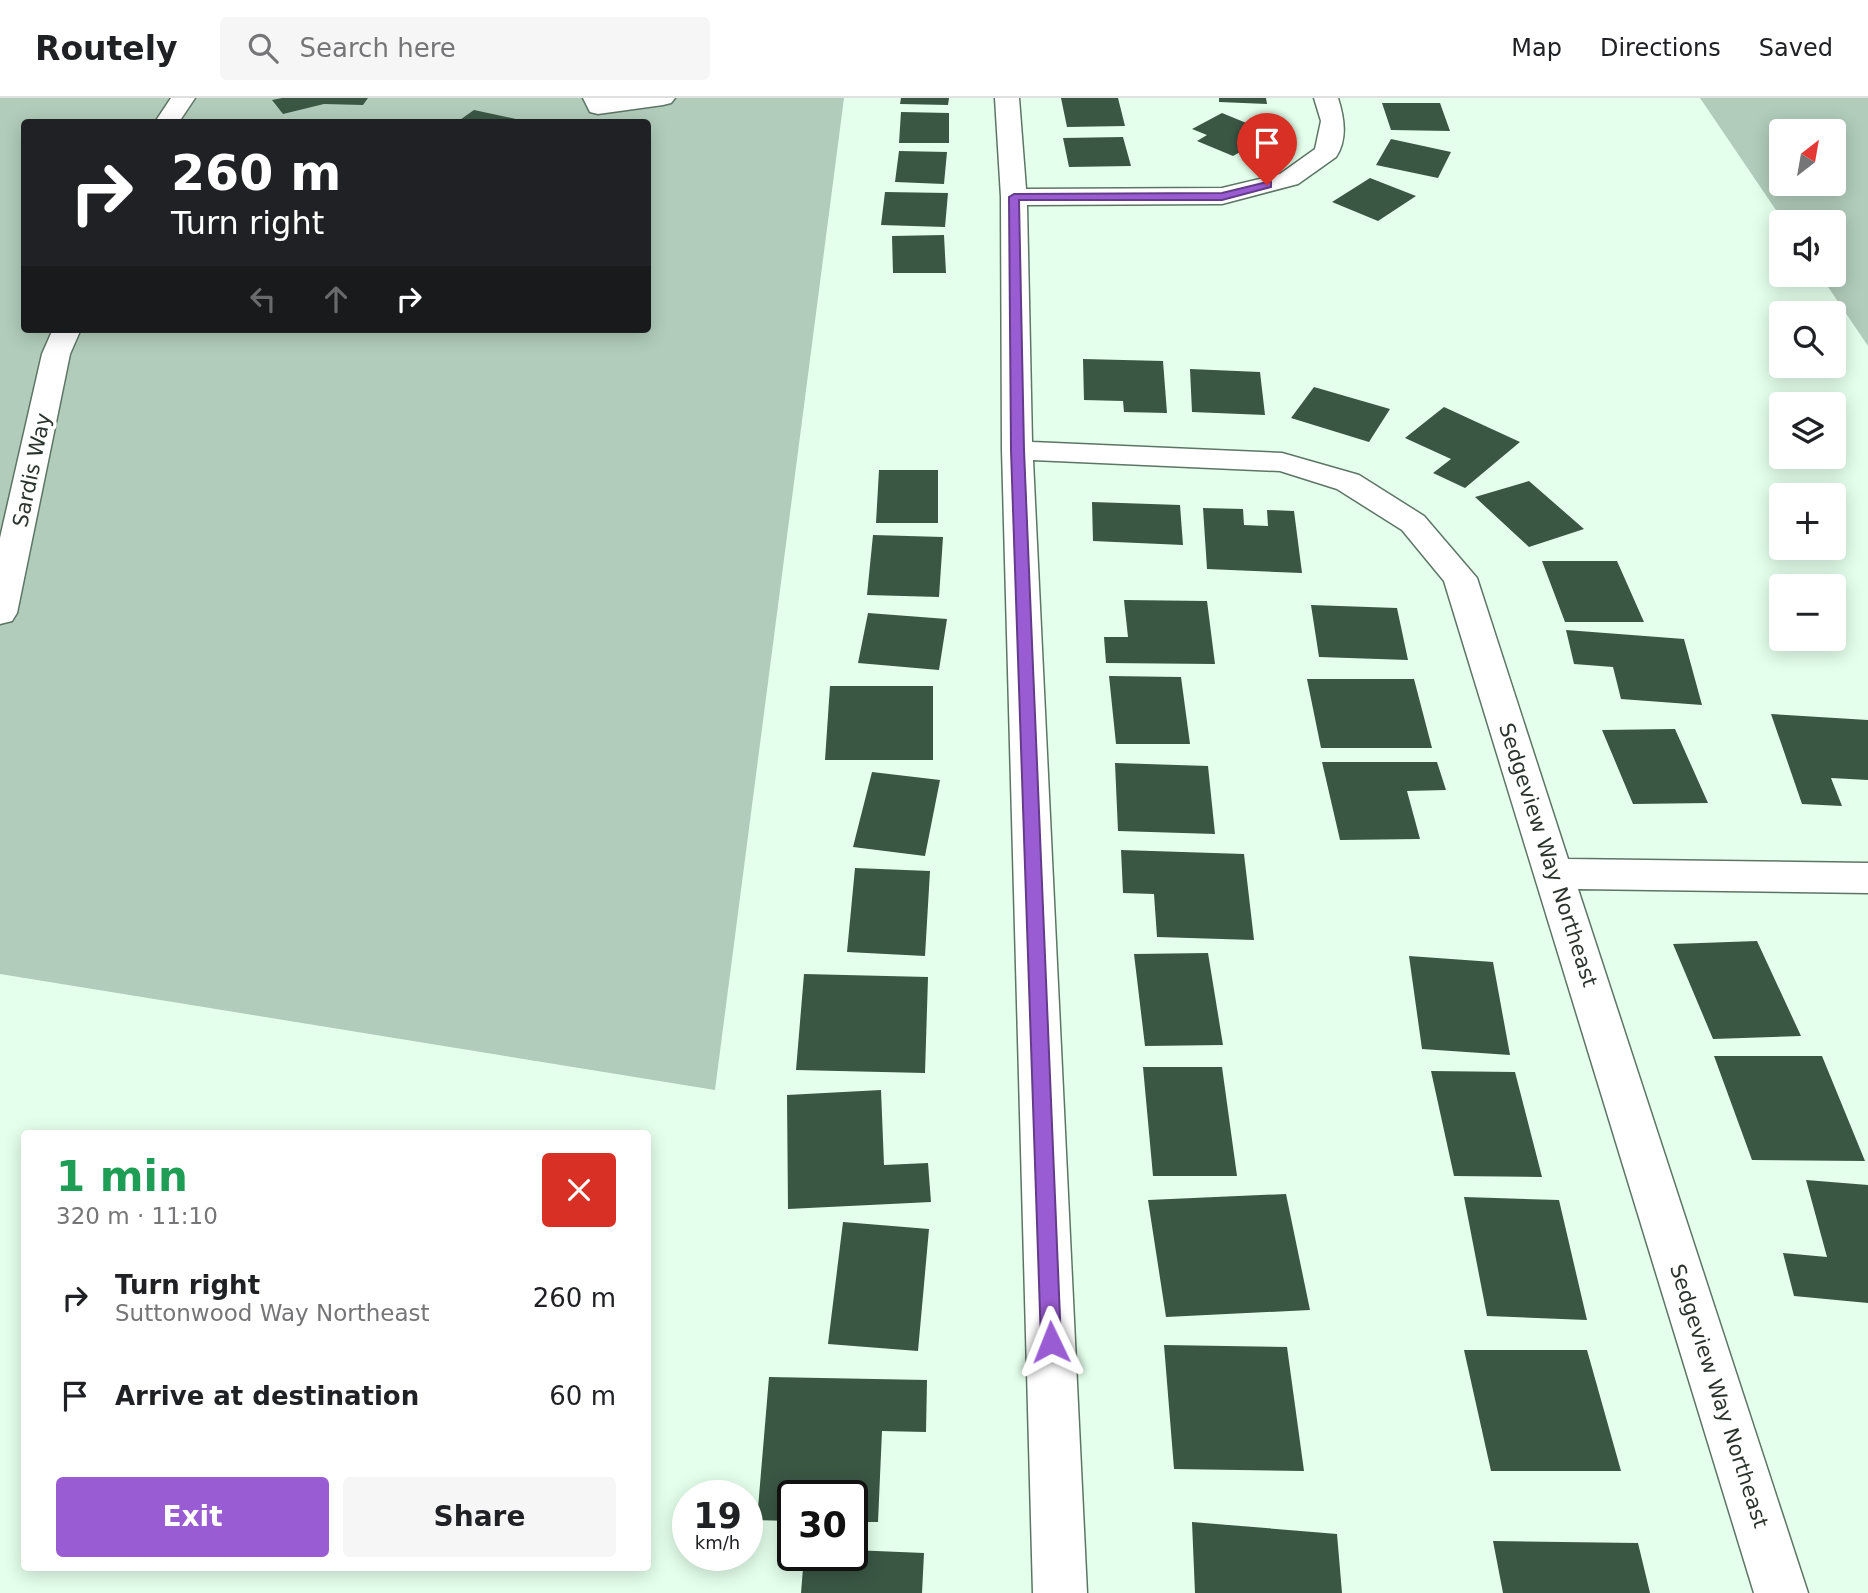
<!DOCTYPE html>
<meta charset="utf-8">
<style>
body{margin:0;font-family:"DejaVu Sans",sans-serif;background:#f6f6f6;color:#202124;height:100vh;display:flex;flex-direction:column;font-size:26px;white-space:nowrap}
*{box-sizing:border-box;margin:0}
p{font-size:23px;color:#757577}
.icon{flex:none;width:38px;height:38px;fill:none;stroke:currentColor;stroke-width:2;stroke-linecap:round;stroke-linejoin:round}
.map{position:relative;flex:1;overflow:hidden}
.sheet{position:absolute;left:21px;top:1032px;width:630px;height:441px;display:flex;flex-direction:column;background:#fff;border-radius:7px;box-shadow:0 4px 18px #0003}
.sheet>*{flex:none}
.hud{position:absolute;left:21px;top:21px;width:630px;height:214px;border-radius:7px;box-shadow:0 4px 18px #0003;background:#202124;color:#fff;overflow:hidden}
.needle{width:46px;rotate:31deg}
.controls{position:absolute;left:1769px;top:21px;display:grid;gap:14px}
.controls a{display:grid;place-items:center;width:77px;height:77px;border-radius:7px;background:#fff;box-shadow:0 4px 18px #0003;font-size:35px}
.speed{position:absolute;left:672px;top:1382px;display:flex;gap:14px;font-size:35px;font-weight:700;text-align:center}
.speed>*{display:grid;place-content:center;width:91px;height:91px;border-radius:50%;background:#fff;box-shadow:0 4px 18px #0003;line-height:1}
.speed small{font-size:18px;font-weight:400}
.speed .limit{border:4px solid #111;border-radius:10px;background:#fff;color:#111}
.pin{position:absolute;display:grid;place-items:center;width:60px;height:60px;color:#fff;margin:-72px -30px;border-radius:50% 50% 50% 0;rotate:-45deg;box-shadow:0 0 7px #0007}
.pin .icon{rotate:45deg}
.me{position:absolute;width:77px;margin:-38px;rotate:358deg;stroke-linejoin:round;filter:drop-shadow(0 0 5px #0008)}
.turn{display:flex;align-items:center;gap:24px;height:147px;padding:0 35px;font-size:32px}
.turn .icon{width:91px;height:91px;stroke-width:2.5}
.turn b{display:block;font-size:49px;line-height:60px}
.lanes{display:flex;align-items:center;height:66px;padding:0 35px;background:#0003;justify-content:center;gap:35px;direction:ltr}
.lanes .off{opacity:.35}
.round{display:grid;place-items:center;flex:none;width:74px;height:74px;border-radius:7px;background:#f6f6f6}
.head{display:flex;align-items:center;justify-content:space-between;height:119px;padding:0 35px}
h1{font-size:42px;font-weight:800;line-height:52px;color:#1e9e55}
.primary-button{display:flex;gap:14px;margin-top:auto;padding:14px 35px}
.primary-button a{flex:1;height:80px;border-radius:7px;background:#9a5cd3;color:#fff;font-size:28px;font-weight:800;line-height:80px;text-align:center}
.primary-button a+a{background:#f6f6f6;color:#202124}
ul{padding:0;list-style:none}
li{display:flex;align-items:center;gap:21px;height:98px;padding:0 35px}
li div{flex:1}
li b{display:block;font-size:26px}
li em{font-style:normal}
header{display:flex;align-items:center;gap:42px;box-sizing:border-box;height:98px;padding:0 35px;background:#fff;border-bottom:2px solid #e0e0e0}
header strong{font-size:33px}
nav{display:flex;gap:38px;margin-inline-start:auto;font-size:24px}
.search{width:490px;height:63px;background:#f6f6f6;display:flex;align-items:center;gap:18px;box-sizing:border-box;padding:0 24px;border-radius:7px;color:#757577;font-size:26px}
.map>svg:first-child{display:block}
.green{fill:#b1ccba;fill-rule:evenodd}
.building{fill:#3a5744}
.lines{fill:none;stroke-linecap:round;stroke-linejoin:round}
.street-casing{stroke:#5d7565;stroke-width:3}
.street{fill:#fff;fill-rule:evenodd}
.route{fill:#9a5cd3;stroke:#643c89;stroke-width:2}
.labels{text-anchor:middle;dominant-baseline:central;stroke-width:7;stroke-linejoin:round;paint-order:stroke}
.street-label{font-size:21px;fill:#2a342d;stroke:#fff}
</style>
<header>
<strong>Routely</strong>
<div class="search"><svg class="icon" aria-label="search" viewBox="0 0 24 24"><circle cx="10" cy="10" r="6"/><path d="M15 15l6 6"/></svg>Search here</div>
<nav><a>Map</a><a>Directions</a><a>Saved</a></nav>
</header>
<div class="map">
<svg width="1868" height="1495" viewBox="0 0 1868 1495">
<rect width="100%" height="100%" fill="#e4ffec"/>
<path class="green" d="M0,0H844L715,992L0,876ZM24,24H648V231H24Z
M1700,0H1868V248L1820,177H1834V124H1784ZM1782,33H1834V86H1782Z"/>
<path class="building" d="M282,0H368L363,7L324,6L283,16L272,2Z
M901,0H949L948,7L900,6Z
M1061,0H1118L1125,28L1067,29Z
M1219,0H1266L1267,6L1219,4Z
M1382,5H1440L1450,33L1391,32Z
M474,12L525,23V24H457Z
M901,14L949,15V45H899Z
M1222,15L1273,36L1233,58L1197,43L1207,37L1192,31Z
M1123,39L1131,68L1069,69L1063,40Z
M1391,41L1451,54L1438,80L1376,67Z
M899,53L947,54L944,86L895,84Z
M1370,80L1416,98L1378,123L1332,104Z
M885,94L948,95L945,129L881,127Z
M944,137L946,175H893L892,138Z
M1083,261L1163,263L1167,315L1124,314L1123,303L1084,302Z
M1190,271L1260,274L1265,317L1192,314Z
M1314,289L1390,311L1369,344L1291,320Z
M1444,309L1520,344L1465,390L1433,375L1451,361L1405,340Z
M879,372H938V425H876Z
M1529,383L1584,431L1529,449L1475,399Z
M1092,404L1180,407L1183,447L1093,443Z
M1203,410L1243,411L1244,427L1268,428L1267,412L1294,413L1302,475L1207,471Z
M873,437L943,439L939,499L867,497Z
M1542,463H1617L1644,524H1565Z
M1124,502L1207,503L1215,566L1106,565L1104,539H1128Z
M1311,507L1397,510L1408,562L1319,559Z
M868,515L947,521L939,572L858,565Z
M1566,532L1684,541L1702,607L1621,601L1613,569L1574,566Z
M1109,578L1181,579L1190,646H1116Z
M1307,581H1414L1432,650H1321Z
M830,588H933V662H825Z
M1771,616L1868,622V682L1831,680L1842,708L1802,706Z
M1675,631L1708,705L1633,706L1602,632Z
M1322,664H1437L1446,692L1407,693L1420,741L1340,742Z
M1115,665L1208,668L1215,736L1118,733Z
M872,674L940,682L925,758L853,749Z
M1121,752L1244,756L1254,842L1157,839L1154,796L1123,795Z
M855,770L930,773L925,858L847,854Z
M1757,843L1801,938L1713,941L1673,846Z
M1208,855L1223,947L1145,948L1134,856Z
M1409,858L1493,864L1510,957L1422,951Z
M804,876L928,879L925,975L796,972Z
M1714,958H1822L1865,1063L1752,1062Z
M1143,969H1222L1237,1078H1153Z
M1431,973L1515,974L1542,1079L1454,1078Z
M881,992L884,1067L928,1065L931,1104L788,1111L787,997Z
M1806,1082L1868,1087V1205L1794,1198L1783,1155L1827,1159Z
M1286,1096L1310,1212L1166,1219L1148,1102Z
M1464,1099L1559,1102L1587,1222L1487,1218Z
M843,1124L929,1131L918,1253L828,1246Z
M1164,1247L1287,1249L1304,1373L1174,1371Z
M1464,1252H1587L1621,1373H1491Z
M769,1279L927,1282L926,1334L882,1333L878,1424H852V1398H793V1423L757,1422Z
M1192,1424L1337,1436L1342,1495H1195Z
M1493,1443L1638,1445L1650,1495H1503Z
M852,1452L924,1455L922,1495H801L804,1458H852Z"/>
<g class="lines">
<defs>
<path id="street" d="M171,0H195L179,24H155Z
M583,0H675L671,5L663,7L598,16L590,14Z
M995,0H1019L1026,91L1222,90L1280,76L1315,51L1321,23L1314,0H1338C1344,19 1348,41 1336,59L1298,86L1222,106L1027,107L1032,344L1282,355L1359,377L1424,418L1477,480L1568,761L1868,765V795L1578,791L1808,1495H1754L1444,483L1402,432L1337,391L1280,373L1033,362L1087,1495H1033L1002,352L1001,99Z
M53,231H81L70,256L17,515L12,523L0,526V440L42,256Z"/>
</defs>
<use href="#street" class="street-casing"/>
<use href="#street" class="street"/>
</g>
<path class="route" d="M1267,84H1271V89L1222,102H1019L1024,352L1061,1244L1058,1251L1051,1254L1044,1251L1041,1244L1011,352L1009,99L1014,96L1222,95Z"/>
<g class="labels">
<g class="street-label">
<text transform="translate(32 372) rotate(-78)">Sardis Way</text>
<text transform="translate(1548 757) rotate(72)">Sedgeview Way Northeast</text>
<text transform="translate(1719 1298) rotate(72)">Sedgeview Way Northeast</text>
</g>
</g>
</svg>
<div class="controls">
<a><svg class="needle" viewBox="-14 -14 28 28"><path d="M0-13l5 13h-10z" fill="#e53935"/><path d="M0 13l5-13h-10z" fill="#757577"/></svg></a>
<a><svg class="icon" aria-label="sound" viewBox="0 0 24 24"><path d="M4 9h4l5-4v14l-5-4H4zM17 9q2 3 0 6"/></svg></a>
<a><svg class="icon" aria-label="search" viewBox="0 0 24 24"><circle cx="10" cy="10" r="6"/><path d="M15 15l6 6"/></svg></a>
<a><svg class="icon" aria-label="layers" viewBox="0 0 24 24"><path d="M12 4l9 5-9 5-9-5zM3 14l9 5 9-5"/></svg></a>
<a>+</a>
<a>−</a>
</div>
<div class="speed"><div>19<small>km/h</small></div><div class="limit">30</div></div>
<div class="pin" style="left:1267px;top:87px;background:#d93025"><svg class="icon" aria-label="arrive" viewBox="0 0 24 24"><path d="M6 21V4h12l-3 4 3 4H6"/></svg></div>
<svg class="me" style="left:1051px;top:1244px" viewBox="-20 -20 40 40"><path d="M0-17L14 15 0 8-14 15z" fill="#9a5cd3" stroke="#fff" stroke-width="4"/></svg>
<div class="hud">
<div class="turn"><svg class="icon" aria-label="right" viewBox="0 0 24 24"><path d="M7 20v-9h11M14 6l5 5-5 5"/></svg><div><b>260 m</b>Turn right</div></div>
<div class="lanes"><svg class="icon off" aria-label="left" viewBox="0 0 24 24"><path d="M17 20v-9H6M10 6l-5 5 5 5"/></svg><svg class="icon off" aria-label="ahead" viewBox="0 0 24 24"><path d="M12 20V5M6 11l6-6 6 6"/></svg><svg class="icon" aria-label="right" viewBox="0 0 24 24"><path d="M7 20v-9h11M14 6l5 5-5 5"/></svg></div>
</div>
<section class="sheet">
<div class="head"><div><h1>1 min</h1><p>320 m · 11:10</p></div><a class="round" style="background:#d93025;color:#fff"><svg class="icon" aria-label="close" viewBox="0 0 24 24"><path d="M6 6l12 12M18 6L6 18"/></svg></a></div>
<ul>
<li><svg class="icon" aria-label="right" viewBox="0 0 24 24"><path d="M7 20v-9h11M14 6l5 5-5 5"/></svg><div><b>Turn right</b><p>Suttonwood Way Northeast</p></div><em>260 m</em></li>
<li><svg class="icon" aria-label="arrive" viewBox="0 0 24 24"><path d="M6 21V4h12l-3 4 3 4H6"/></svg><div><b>Arrive at destination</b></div><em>60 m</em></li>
</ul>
<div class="primary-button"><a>Exit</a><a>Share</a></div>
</section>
</div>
